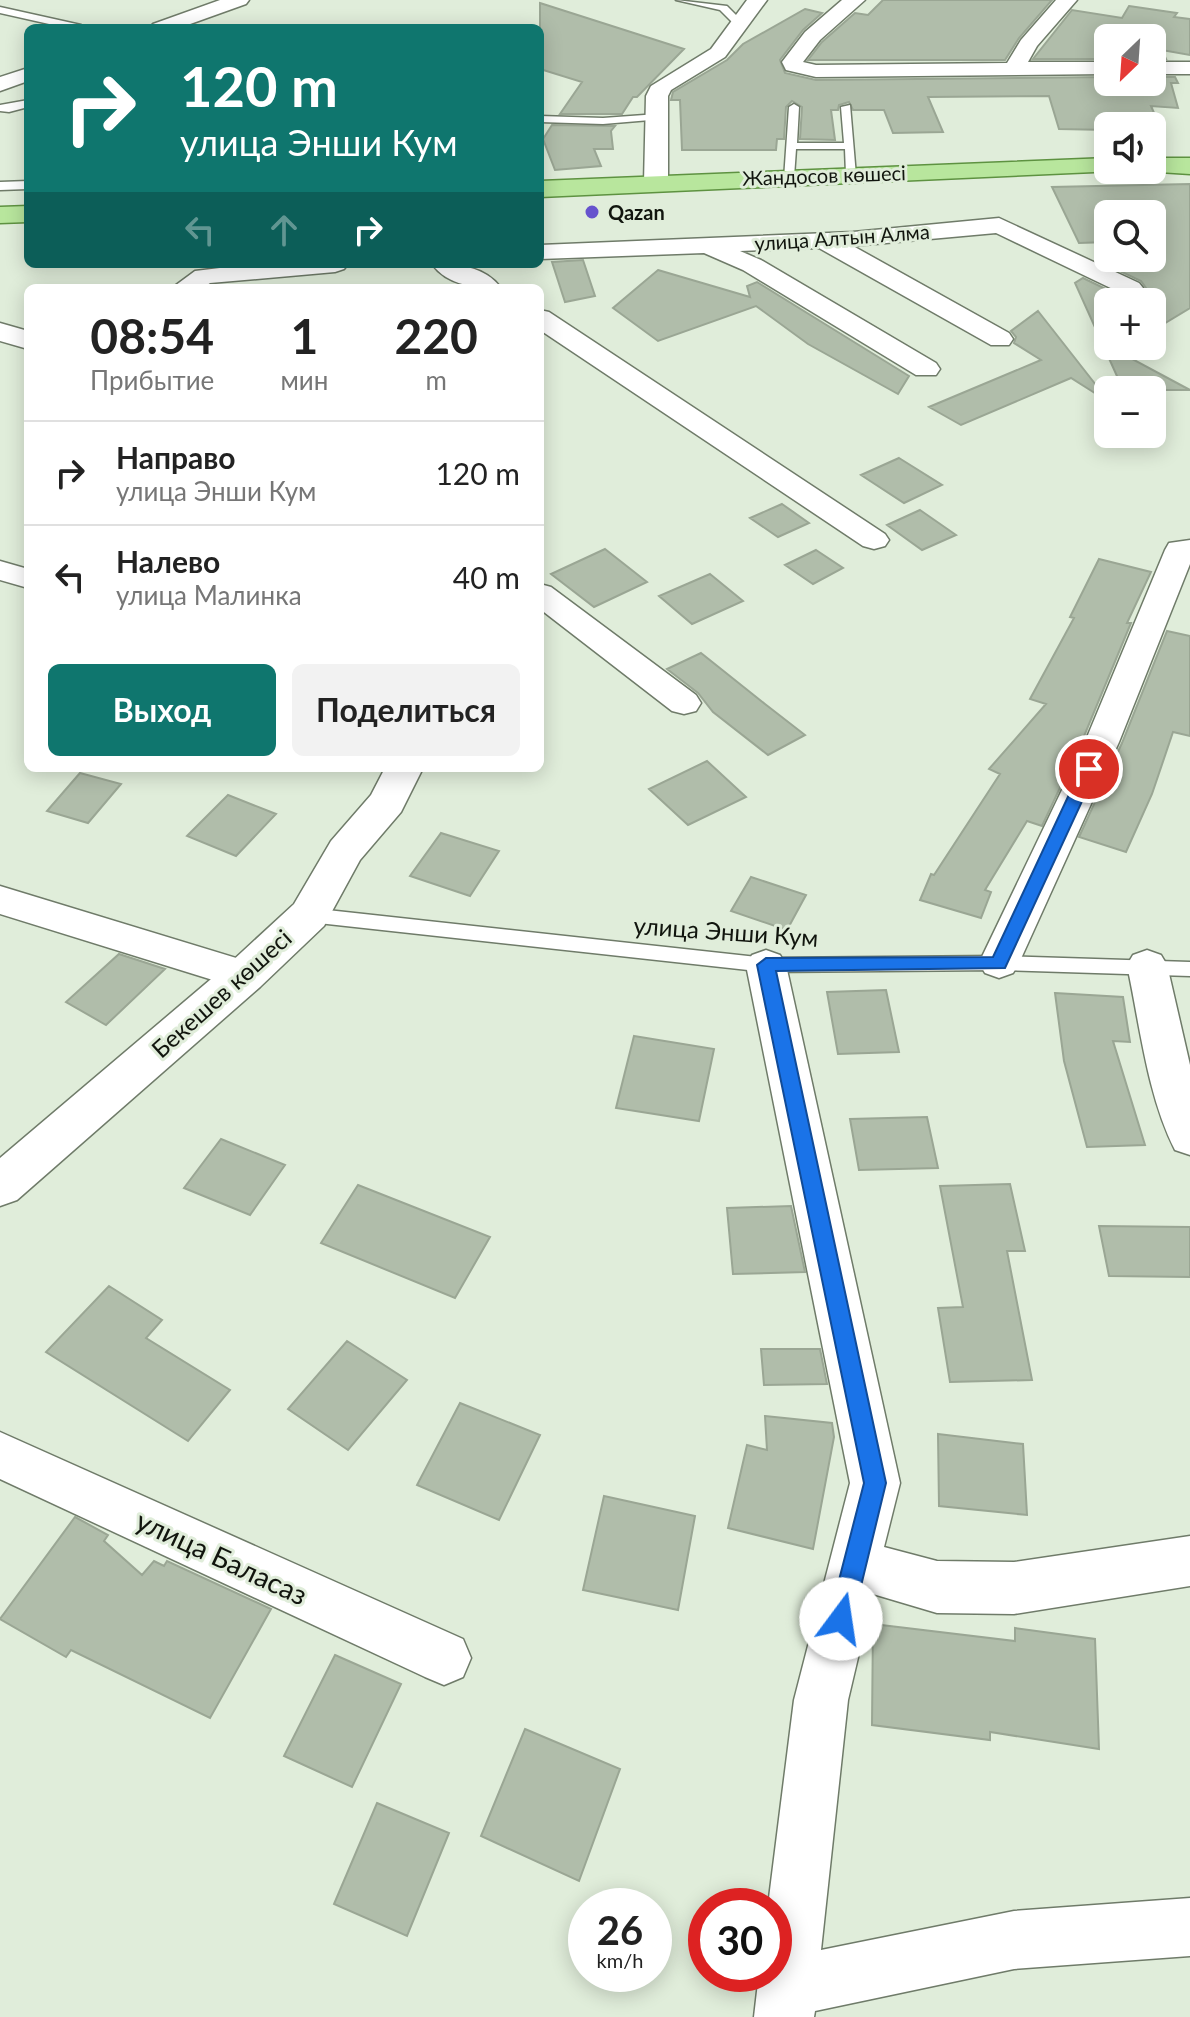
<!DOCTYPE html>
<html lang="ru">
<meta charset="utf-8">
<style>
body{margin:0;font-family:Lato,sans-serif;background:#f2f2f2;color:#222;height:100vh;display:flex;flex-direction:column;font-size:30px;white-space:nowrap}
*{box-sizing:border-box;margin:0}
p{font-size:26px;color:#767676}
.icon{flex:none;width:44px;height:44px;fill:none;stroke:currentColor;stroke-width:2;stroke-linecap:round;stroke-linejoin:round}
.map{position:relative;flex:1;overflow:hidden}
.details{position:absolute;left:24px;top:284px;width:520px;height:488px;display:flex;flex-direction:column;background:#fff;border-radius:12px;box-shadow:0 4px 20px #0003}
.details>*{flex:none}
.banner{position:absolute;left:24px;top:24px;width:520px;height:244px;border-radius:12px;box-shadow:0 4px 20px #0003;background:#0f766e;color:#fff;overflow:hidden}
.needle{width:52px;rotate:205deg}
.fabs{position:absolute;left:1094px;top:24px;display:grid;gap:16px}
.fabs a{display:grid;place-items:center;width:72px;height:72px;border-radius:12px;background:#fff;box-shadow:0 4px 20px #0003;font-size:40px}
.speed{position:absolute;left:568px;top:1888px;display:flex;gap:16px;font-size:40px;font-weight:700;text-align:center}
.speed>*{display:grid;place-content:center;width:104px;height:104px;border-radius:50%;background:#fff;box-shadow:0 4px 20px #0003;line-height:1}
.speed small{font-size:20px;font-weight:400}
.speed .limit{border:12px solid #d22;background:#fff;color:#111}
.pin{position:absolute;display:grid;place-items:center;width:68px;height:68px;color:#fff;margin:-34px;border:4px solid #fff;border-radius:50%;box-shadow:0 2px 8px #0007}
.me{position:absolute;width:88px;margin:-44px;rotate:14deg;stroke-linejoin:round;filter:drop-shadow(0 0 6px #0008)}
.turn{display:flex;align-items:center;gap:28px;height:168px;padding:0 24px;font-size:36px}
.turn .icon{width:104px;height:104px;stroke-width:2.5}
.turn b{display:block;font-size:56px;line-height:68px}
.lanes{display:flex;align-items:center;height:76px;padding:0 24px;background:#0003;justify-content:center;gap:40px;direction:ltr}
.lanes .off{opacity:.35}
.eta{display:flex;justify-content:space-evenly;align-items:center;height:136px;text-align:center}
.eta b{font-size:48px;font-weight:700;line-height:56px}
.primary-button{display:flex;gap:16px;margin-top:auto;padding:16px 24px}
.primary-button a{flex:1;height:92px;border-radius:12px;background:#0f766e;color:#fff;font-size:32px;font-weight:700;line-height:92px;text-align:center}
.primary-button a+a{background:#f2f2f2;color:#222}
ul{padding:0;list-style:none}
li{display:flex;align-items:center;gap:24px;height:104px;padding:0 24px;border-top:2px solid #e0e0e0}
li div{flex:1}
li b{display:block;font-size:30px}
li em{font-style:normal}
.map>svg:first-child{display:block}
.building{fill:#b0bdaa;stroke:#9aa694;stroke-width:2}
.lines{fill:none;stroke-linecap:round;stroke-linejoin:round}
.service-casing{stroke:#6f7b69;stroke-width:3}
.minor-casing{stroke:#6f7b69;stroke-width:3}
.secondary-casing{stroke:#6f7b69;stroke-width:3}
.primary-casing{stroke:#5e9241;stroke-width:3}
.service{fill:#fff;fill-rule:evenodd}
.minor{fill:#fff;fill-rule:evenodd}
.secondary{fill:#fff;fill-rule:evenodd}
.primary{fill:#b8e69d;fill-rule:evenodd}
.route{fill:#1a73e8;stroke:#114b97;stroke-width:2}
.poi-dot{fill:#6653cd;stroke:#e0edda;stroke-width:3}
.labels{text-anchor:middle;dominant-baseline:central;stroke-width:6;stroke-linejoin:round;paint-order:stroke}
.far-street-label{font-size:20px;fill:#11150e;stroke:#e0edda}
.far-poi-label{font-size:20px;font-weight:bold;fill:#11150e;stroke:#e0edda;text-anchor:start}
.street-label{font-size:24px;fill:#11150e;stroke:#e0edda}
.near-street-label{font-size:28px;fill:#11150e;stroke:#e0edda}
</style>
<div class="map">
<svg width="1190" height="2017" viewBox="0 0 1190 2017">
<rect width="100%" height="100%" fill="#e0edda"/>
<path class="building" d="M883,0H1052L1019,38L1005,60H808L822,42L855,13L868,15Z
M540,3L684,49L637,97H633L622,114H560L582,82L540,69Z
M1129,6L1177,13L1174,17L1190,19V55L1162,50L1166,59H1152V38H1108V59H1033L1072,10L1122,18Z
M805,9L822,13L803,30L780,60L785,73L816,80L1108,77V82H1152V77H1175L1178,83H1171L1178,108L1151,106L1162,131H1152V126H1108V130L1059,129L1049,96L928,97L943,132L893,133L884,110H853L849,102L839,105L838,110H831L835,140L800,139L802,107L792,101L786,107L784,139H777L776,150H682L680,100H671L673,92L727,60L743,44Z
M552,125L615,126L611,131L613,149H594L601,166L555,170L543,139Z
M1190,184V308L1152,331V302H1108V346H1128L1119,352L1190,390H1130L1121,385L1075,283L1083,278L1120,296L1141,295L1146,288L1141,281L1103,263L1110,258H1152V214H1108V242L1079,243L1052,187Z
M583,260L595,296L565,302L552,262Z
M658,270L750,297L747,286L757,282L909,376L898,394L808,344L756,306L658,341L613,308Z
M1038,311L1103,394L1101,397L1071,378L961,425L929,407L1041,360L1014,343L1016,337L1011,331Z
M899,458L942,485L904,503L861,475Z
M782,504L809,523L778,537L750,518Z
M920,510L956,535L922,550L887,525Z
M605,549L647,582L594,607L551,574Z
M816,550L843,568L813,584L785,565Z
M1099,559L1151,572L1127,623H1131L1082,741L1042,826L1027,821L985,890L991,892L981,918L920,900L931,874L934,875L1000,774L989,769L1046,704L1030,699L1074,618L1070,617Z
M710,574L743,601L692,624L659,596Z
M1167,631L1190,636V736L1173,732L1152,794L1126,852L1079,837L1122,743Z
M701,653L765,704L805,735L768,755L713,712L698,693L667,669Z
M707,761L746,797L688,825L649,789Z
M80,773L121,784L88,823L47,811Z
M228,795L276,814L236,856L187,836Z
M441,833L499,851L470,896L410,876Z
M751,877L806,895L787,930L731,911Z
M119,954L165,969L106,1025L66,1002Z
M886,990L899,1052L838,1054L827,992Z
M1055,993L1123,997L1130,1042L1113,1041L1145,1145L1087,1147L1064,1061Z
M634,1036L714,1049L699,1121L616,1108Z
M927,1117L938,1168L859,1170L850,1119Z
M221,1139L285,1165L250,1215L184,1188Z
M1010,1184L1025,1251H1007L1032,1380L950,1382L938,1308L963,1307L940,1186Z
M358,1185L490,1237L455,1298L321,1243Z
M791,1206L805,1272L733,1274L727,1208Z
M1099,1226L1190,1227V1277L1109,1276Z
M109,1286L162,1320L146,1338L230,1390L188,1441L46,1352Z
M347,1341L407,1380L348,1450L288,1409Z
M761,1349H820L827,1384L764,1385Z
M460,1403L540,1435L499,1520L417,1485Z
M765,1416L832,1423L834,1437L813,1549L728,1528L747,1445L767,1450Z
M938,1434L1023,1444L1027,1515L939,1506Z
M604,1496L695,1516L678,1610L583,1590Z
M75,1517L108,1535L104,1541L142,1575L154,1561L164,1566L167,1561L271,1609L210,1718L71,1650L66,1657L0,1619Z
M873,1624L1015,1641V1628L1095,1639L1099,1749L990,1732V1740L872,1725Z
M335,1655L401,1684L352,1787L284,1756Z
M525,1729L620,1769L579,1881L481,1836Z
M377,1803L449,1833L407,1936L334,1904Z"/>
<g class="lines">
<defs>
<path id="service" d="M676,0L727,6L745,24L736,26L720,10Z
M0,7L81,25L86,28H67L0,13Z
M28,100V107L9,112L0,111V105Z
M794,104L799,107L797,143H844L841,107L850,105L856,176L846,174L845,149H796L794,177L784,179L789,107Z
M658,114L662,115V119L603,124L540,122V116L603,118Z
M28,181V189L0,190V182Z
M309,908L766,958L999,956L1190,962V976L999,970L766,972L309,922L299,915Z"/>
<path id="minor" d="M220,0H249L246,4L179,28H150L153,24Z
M747,0H767L725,57L671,90L668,96V183L664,188H648L644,183L646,96L651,86L711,49Z
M842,0H865L820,40L803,62L816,65L1007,63L1021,40L1056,0H1077L1037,46L1028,62H1108V74L816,77L786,70L782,62L805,32Z
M1152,62H1190V74H1152Z
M28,68V81L0,91V77Z
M999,218L1139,283L1143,288L1139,293H1121L996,233L853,246L1009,333L1013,339L1009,345H991L819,248L740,251L761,260L936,363L940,369L936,375H916L743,270L704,253L540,259V245L853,232Z
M253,264H348L344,269L335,272L210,283L203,288H172L195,271Z
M432,264C457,264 485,266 501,288C476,288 448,286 432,264Z
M540,310L549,312L885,534L889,540L885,546L874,549L863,546L540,330Z
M1190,540V564L1119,742L1019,963L1013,973L999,978L985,973L979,963L1085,742L1165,550L1169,543Z
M0,561L28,569V588L0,580Z
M540,584L551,587L696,695L701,703L696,711L684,714L672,711L540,609Z
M0,886L259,965L265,975L259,985L245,990L0,914Z
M766,950L780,955L786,965L900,1483L884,1547L937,1561L1014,1562L1190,1536V1586L1014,1614L937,1613L873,1594L848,1700L821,1950L1014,1911L1190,1898V1956L1014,1969L815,2011L814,2017H754L759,1974H774V1906H768L794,1700L850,1483L746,965L752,955Z
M1147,950L1161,955L1167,965L1190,1065V1155L1175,1150C1147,1095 1140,1025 1127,965L1133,955Z
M0,1432L463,1639L471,1658L463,1677L444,1685L425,1677L0,1479Z"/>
<path id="secondary" d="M0,323L28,331V349L0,341Z
M385,768H423L401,812L360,860L324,926L260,987L17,1200L0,1206V1158L230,963L294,904L331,841L371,795Z"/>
<path id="primary" d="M1108,158V170L1117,171L540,197V181Z
M1152,158H1190V174L1143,171L1152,170Z
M28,206V222L0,223V207Z"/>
</defs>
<use href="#service" class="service-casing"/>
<use href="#minor" class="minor-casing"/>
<use href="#secondary" class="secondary-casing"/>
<use href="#primary" class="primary-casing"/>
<use href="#service" class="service"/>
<use href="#minor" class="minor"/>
<use href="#secondary" class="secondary"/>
<use href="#primary" class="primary"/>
</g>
<path class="route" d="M1089,764L1097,769L1005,968L776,971L886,1483L853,1619L849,1627L841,1630L833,1627L829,1619L864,1483L757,965L766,958L993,957L1081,769Z"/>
<circle class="poi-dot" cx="592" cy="212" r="8"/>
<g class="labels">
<g class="far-street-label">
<text transform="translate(824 175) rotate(-2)">Жандосов көшесі</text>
<text transform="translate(842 237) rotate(-4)">улица Алтын Алма</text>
</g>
<g class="far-poi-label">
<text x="608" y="212">Qazan</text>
</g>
<g class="street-label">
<text transform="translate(726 931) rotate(4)">улица Энши Кум</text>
<text transform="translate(221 993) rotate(-42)">Бекешев көшесі</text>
</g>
<g class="near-street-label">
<text transform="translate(222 1557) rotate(25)">улица Баласаз</text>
</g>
</g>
</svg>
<div class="fabs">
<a><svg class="needle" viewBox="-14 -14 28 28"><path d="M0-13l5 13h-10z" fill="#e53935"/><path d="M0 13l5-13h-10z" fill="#767676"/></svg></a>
<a><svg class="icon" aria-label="sound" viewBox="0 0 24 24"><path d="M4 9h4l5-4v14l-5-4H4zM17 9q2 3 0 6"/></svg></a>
<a><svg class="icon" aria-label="search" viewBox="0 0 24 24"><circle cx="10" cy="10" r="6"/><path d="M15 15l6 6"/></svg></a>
<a>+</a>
<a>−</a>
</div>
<div class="speed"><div>26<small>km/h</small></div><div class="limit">30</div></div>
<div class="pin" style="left:1089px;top:769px;background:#d93025"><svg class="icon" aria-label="arrive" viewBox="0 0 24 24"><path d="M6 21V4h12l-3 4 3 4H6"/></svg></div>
<svg class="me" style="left:841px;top:1619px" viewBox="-20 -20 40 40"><circle r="19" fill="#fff"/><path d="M0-13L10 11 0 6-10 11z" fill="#1a73e8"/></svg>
<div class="banner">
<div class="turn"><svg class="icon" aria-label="right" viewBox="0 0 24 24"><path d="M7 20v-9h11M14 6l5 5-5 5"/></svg><div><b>120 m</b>улица Энши Кум</div></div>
<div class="lanes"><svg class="icon off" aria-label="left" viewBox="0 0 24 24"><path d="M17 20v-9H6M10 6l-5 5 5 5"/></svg><svg class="icon off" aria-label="ahead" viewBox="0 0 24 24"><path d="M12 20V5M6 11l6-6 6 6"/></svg><svg class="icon" aria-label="right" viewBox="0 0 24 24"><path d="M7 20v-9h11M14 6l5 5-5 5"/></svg></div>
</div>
<section class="details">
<div class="eta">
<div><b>08:54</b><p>Прибытие</p></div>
<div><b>1</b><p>мин</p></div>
<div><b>220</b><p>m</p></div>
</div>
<ul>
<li><svg class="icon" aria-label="right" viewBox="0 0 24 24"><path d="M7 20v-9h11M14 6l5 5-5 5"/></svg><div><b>Направо</b><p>улица Энши Кум</p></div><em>120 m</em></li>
<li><svg class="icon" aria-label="left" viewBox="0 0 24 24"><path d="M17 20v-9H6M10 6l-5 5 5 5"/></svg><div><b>Налево</b><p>улица Малинка</p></div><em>40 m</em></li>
</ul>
<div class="primary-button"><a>Выход</a><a>Поделиться</a></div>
</section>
</div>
